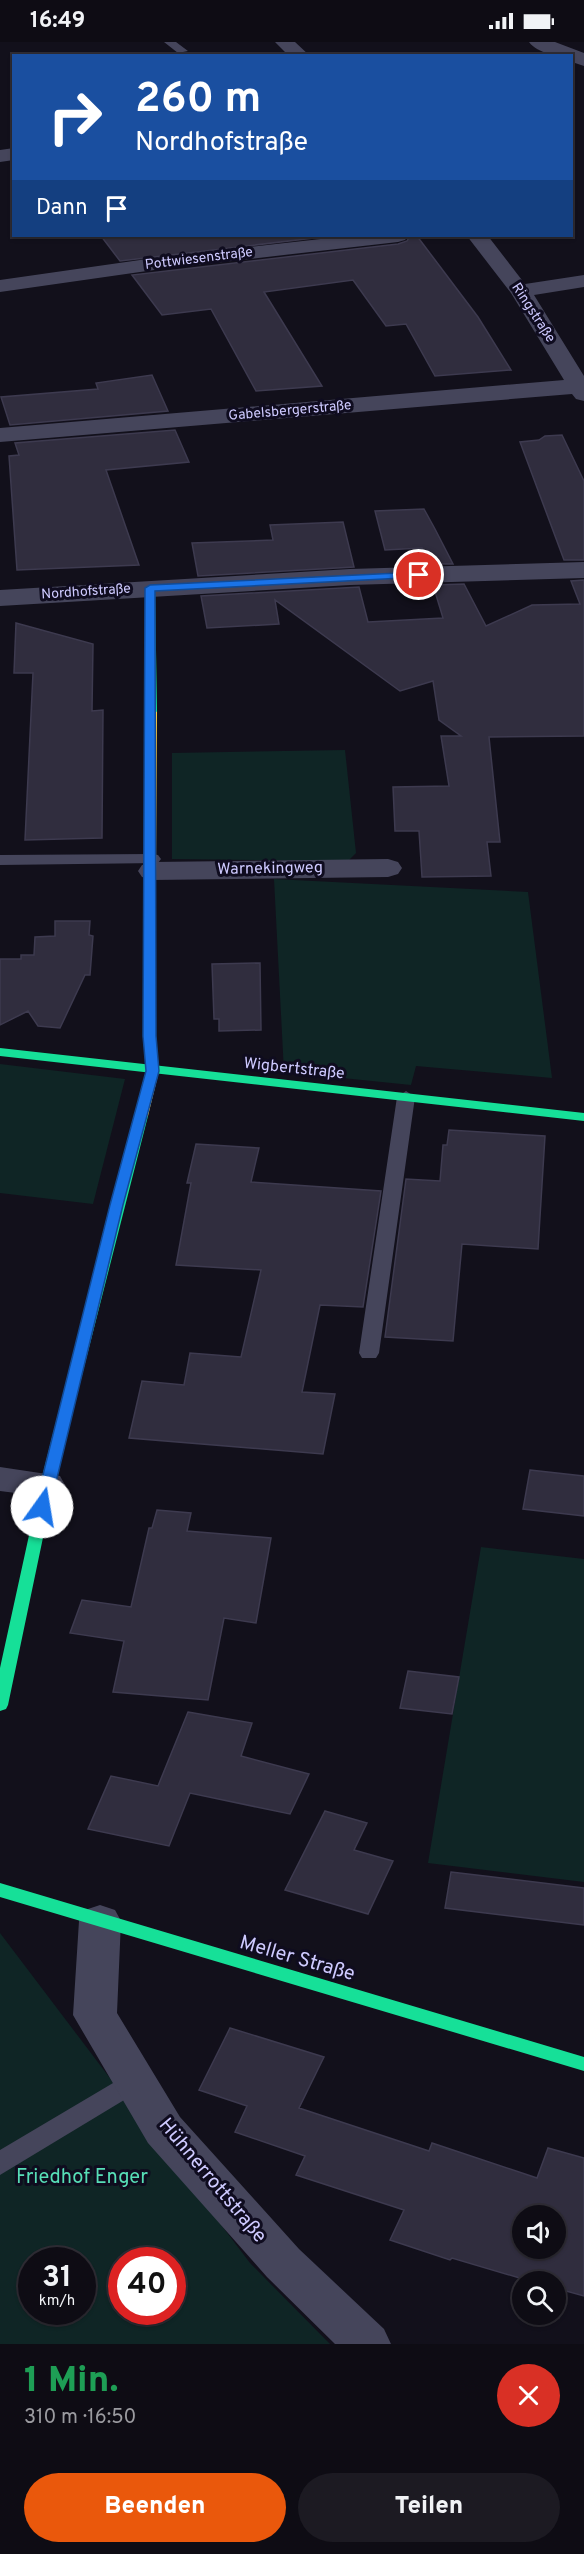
<!DOCTYPE html>
<html lang="de">
<meta charset="utf-8">
<style>
body{margin:0;font-family:Overpass,sans-serif;background:#1c1a22;color:#f1f3f6;height:100vh;display:flex;flex-direction:column;font-size:22px;white-space:nowrap}
*{box-sizing:border-box;margin:0}
p{font-size:20px;color:#9b9ba0}
.icon{flex:none;width:33px;height:33px;fill:none;stroke:currentColor;stroke-width:2;stroke-linecap:round;stroke-linejoin:round}
.map{position:relative;height:2302px;overflow:hidden}
.sheet{display:flex;flex-direction:column;background:#0e0c14;flex:1}
.sheet>*{flex:none}
.banner{position:absolute;left:12px;top:12px;width:561px;height:183px;border-radius:0px;box-shadow:0 2px 4px #0004,0 0 0 2px #2e2c34;background:#1a4fa0;color:#fff;overflow:hidden}
.controls{position:absolute;left:512px;top:2163px;display:grid;gap:12px}
.controls a{display:grid;place-items:center;width:54px;height:54px;border-radius:50%;background:#0e0c14;box-shadow:0 2px 4px #0004,0 0 0 2px #2e2c34;font-size:30px}
.speed{position:absolute;left:18px;top:2205px;display:flex;gap:12px;font-size:30px;font-weight:700;text-align:center}
.speed>*{display:grid;place-content:center;width:78px;height:78px;border-radius:50%;background:#0e0c14;box-shadow:0 2px 4px #0004,0 0 0 2px #2e2c34;line-height:1}
.speed small{font-size:15px;font-weight:400}
.speed .limit{border:9px solid #d22;background:#fff;color:#111}
.pin{position:absolute;display:grid;place-items:center;width:51px;height:51px;color:#fff;margin:-26px;border:3px solid #fff;border-radius:50%;box-shadow:0 2px 6px #0007}
.me{position:absolute;width:66px;margin:-33px;rotate:13deg;stroke-linejoin:round;filter:drop-shadow(0 0 4px #0008)}
.turn{display:flex;align-items:center;gap:21px;height:126px;padding:0 24px;font-size:27px}
.turn .icon{width:78px;height:78px;stroke-width:2.5}
.turn b{display:block;font-size:42px;line-height:51px}
.then{display:flex;align-items:center;height:57px;padding:0 24px;background:#0003;gap:12px;font-size:22px}
.round{display:grid;place-items:center;flex:none;width:63px;height:63px;border-radius:32px;background:#1c1a22}
.headline{display:flex;align-items:center;justify-content:space-between;height:102px;padding:0 24px}
h1{font-size:36px;font-weight:800;line-height:45px;color:#1e9e55}
.button{display:flex;gap:12px;margin-top:auto;padding:12px 24px}
.button a{flex:1;height:69px;border-radius:36px;background:#ea580c;color:#fff;font-size:24px;font-weight:800;line-height:69px;text-align:center}
.button a+a{background:#1c1a22;color:#f1f3f6}
.status{display:flex;justify-content:space-between;align-items:center;height:42px;padding:0 30px;background:#0e0c14;direction:ltr}
.status svg{height:16px;fill:currentColor}
.map>svg:first-child{display:block}
.green{fill:#0f2525;fill-rule:evenodd}
.building{fill:#302d3e;stroke:#3d3a4f;stroke-width:1.5;fill-rule:evenodd}
.lines{fill:none;stroke-linecap:round;stroke-linejoin:round}
.lane{fill:#45455b;fill-rule:evenodd}
.street{fill:#45455b;fill-rule:evenodd}
.fast{fill:#16e098;fill-rule:evenodd}
.slow{fill:#ffcf43;fill-rule:evenodd}
.route{fill:#1a73e8;stroke:#114b97;stroke-width:1.5}
.labels{text-anchor:middle;dominant-baseline:central;stroke-width:6;stroke-linejoin:round;paint-order:stroke}
.far-street-label{font-size:14px;fill:#cecaff;stroke:#0f0c1f}
.street-label{font-size:16px;fill:#cecaff;stroke:#0f0c1f}
.near-street-label{font-size:20px;fill:#cecaff;stroke:#0f0c1f}
.near-park-label{font-size:20px;fill:#57deb7;stroke:#0f0c1f}
</style>
<div class="status"><b>16:49</b><svg viewBox="0 0 49 12"><path d="M0 12V9h3v3zM5 12V6h3v6zM10 12V3h3v9zM15 12V0h3v12zM26 1h20v11H26zM47 4h2v5h-2z"/></svg></div>
<div class="map">
<svg width="584" height="2302" viewBox="0 0 584 2302">
<rect width="100%" height="100%" fill="#12101b"/>
<path class="green" d="M345,708L356,811L348,819L172,817V711Z
M274,837L528,850L552,1036L416,1024L411,1043L284,1030Z
M0,1022L125,1037L93,1162L0,1151Z
M481,1505L584,1517V1840L428,1821Z
M0,1891L250,2221L330,2302H0ZM32,2218H82V2270H32ZM122,2218H172V2270H122Z"/>
<path class="building" d="M101,194H331L120,219Z
M410,194H417L478,275L511,328L435,334L406,282L386,284L353,238L264,250L322,344L256,349L211,267L162,273L132,233L398,202L407,199Z
M152,333L168,369L10,383L1,355L98,347L96,341Z
M175,388L189,420L106,428L139,523L17,528L9,414L19,413L15,401Z
M562,393L584,439V518H564L520,400L539,398L545,394Z
M424,467L435,487L453,522H427L422,506L385,508L375,469Z
M343,480L354,525L198,534L192,501L273,498L270,483Z
M584,538V694L489,695L500,800H487L491,834L422,835L419,789H395L393,745L449,744L441,694H461L439,678L433,639L400,649L275,558L279,582L207,586L201,554L359,545L368,580L443,576L433,543L464,542L486,584L532,563L580,562L571,539Z
M16,581L93,602L92,669L103,668L102,796L25,798L33,631H14Z
M55,879H90L89,893L93,894L90,933H85L60,986L38,984L28,969L0,983V917H21V913H34L35,895L55,894Z
M260,921L261,988L219,989V977H214L212,922Z
M449,1088L545,1094L538,1207L462,1202L453,1299L385,1295L406,1137L440,1139L443,1103H447Z
M196,1102L259,1106L251,1140L381,1149L363,1265L320,1263L302,1350L335,1352L323,1412L129,1396L142,1339L184,1343L190,1311L241,1315L261,1228L176,1223L191,1141H187Z
M530,1428L584,1434V1474L523,1467Z
M157,1468L191,1471L187,1489L271,1496L256,1581L224,1576L208,1658L113,1650L124,1599L70,1591L82,1558L131,1565L149,1486H152Z
M408,1629L459,1635L452,1672L400,1666Z
M188,1670L252,1681L241,1714L309,1732L290,1772L190,1751L169,1804L88,1787L111,1734L158,1744Z
M325,1769L367,1781L354,1808L393,1819L368,1872L285,1848Z
M451,1830L584,1846V1883L445,1866Z
M230,1986L324,2015L299,2066L429,2109L432,2101L537,2136L548,2106L584,2116V2254L555,2246V2240H533L452,2216L450,2218L390,2198L404,2168L296,2133L305,2114L235,2090L247,2064L199,2048ZM522,2174H555V2206H522Z"/>
<g class="lines">
<path class="lane" d="M164,0H176L188,9L178,11Z
M152,812L158,813L161,817L158,821L0,823V813Z
M406,1049L415,1055L379,1311L376,1316H362L359,1311L397,1055Z
M135,2028L144,2032L148,2039L144,2046L0,2133V2108Z"/>
<path class="street" d="M275,0H295L310,14H289Z
M529,0H555L584,11V24L572,20V14C558,14 538,12 529,0Z
M14,106V118L0,120V108Z
M347,194H408L405,198L398,200L161,227L0,250V238L161,215Z
M467,194H488L525,242L584,233V245L534,253L584,334V359L576,357L572,352L0,400V386L564,338L511,251Z
M584,520V536L350,543L0,564V548L350,527Z
M388,817L398,820L402,826L398,832L388,835L152,838L142,835L138,829L142,823L152,820Z
M0,1425L60,1434L65,1443L60,1452L47,1455L0,1449Z
M100,1863L115,1868L121,1879L117,1971L180,2075L299,2207L384,2287L391,2302H335L267,2235L148,2101L73,1973L79,1879L85,1868Z"/>
<path class="fast" d="M150,543L155,546L157,670L151,673L145,670V546Z
M0,1006L584,1071V1079L0,1014Z
M141,1070L148,1074L54,1443L8,1663L6,1667L0,1669V1626L40,1443L134,1074Z
M0,1841L584,2015V2029L0,1855Z"/>
<path class="slow" d="M151,667L157,670L155,994L159,1029L148,1074L141,1078L134,1074L147,1029L143,994L145,670Z"/>
</g>
<path class="route" d="M419,530L424,533L422,535L155,549L156,994L159,1029L123,1163L50,1465L42,1470L37,1469L35,1465L110,1163L146,1029L143,994L145,546L150,543Z"/>
<g class="labels">
<g class="far-street-label">
<text transform="translate(199 217) rotate(-7)">Pottwiesenstraße</text>
<text transform="translate(533 271) rotate(57)">Ringstraße</text>
<text transform="translate(290 369) rotate(-5)">Gabelsbergerstraße</text>
<text transform="translate(86 550) rotate(-4)">Nordhofstraße</text>
</g>
<g class="street-label">
<text transform="translate(270 827) rotate(-1)">Warnekingweg</text>
<text transform="translate(294 1027) rotate(6)">Wigbertstraße</text>
</g>
<g class="near-street-label">
<text transform="translate(297 1917) rotate(16)">Meller Straße</text>
<text transform="translate(212 2139) rotate(50)">Hühnerrottstraße</text>
</g>
<g class="near-park-label">
<text x="82" y="2136">Friedhof Enger</text>
</g>
</g>
</svg>
<div class="controls">
<a><svg class="icon" aria-label="sound" viewBox="0 0 24 24"><path d="M4 9h4l5-4v14l-5-4H4zM17 9q2 3 0 6"/></svg></a>
<a><svg class="icon" aria-label="search" viewBox="0 0 24 24"><circle cx="10" cy="10" r="6"/><path d="M15 15l6 6"/></svg></a>
</div>
<div class="speed"><div>31<small>km/h</small></div><div class="limit">40</div></div>
<div class="pin" style="left:419px;top:533px;background:#d93025"><svg class="icon" aria-label="arrive" viewBox="0 0 24 24"><path d="M6 21V4h12l-3 4 3 4H6"/></svg></div>
<svg class="me" style="left:42px;top:1465px" viewBox="-20 -20 40 40"><circle r="19" fill="#fff"/><path d="M0-13L10 11 0 6-10 11z" fill="#1a73e8"/></svg>
<div class="banner">
<div class="turn"><svg class="icon" aria-label="right" viewBox="0 0 24 24"><path d="M7 20v-9h11M14 6l5 5-5 5"/></svg><div><b>260 m</b>Nordhofstraße</div></div>
<div class="then">Dann<svg class="icon" aria-label="arrive" viewBox="0 0 24 24"><path d="M6 21V4h12l-3 4 3 4H6"/></svg></div>
</div>
</div>
<section class="sheet">
<div class="headline"><div><h1>1 Min.</h1><p>310 m · 16:50</p></div><a class="round" style="background:#d93025;color:#fff"><svg class="icon" aria-label="close" viewBox="0 0 24 24"><path d="M6 6l12 12M18 6L6 18"/></svg></a></div>
<div class="button"><a>Beenden</a><a>Teilen</a></div>
</section>
